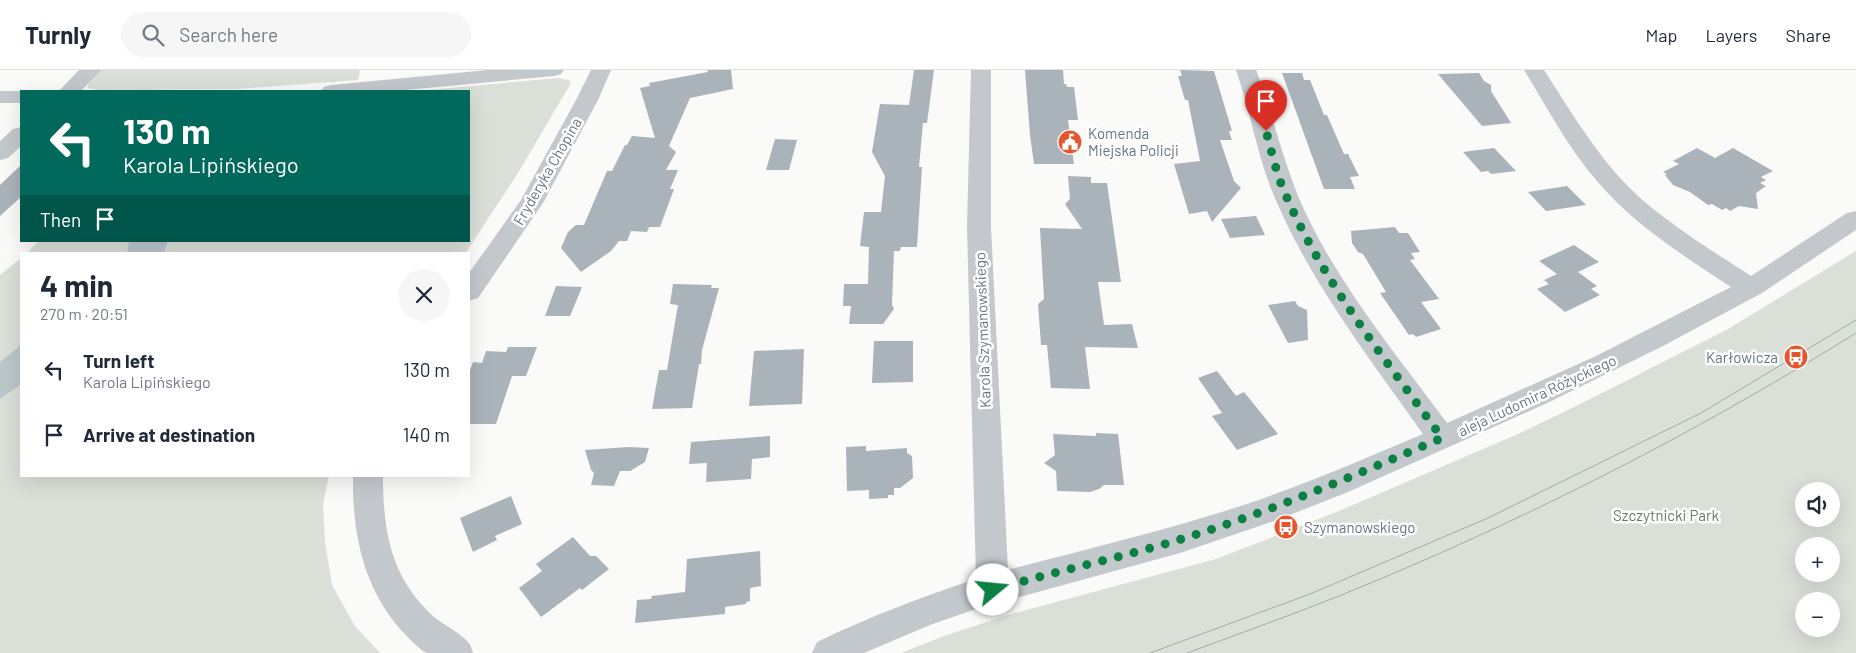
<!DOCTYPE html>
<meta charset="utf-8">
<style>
body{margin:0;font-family:Barlow,sans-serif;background:#f6f6f7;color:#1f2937;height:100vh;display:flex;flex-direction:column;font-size:19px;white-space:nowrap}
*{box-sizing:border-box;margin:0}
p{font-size:16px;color:#747a83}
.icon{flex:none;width:28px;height:28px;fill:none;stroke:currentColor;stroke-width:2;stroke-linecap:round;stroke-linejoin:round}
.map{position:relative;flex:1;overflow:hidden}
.details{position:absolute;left:20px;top:182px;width:450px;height:225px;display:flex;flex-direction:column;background:#fff;border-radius:0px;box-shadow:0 5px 20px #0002}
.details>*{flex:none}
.top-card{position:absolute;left:20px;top:20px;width:450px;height:152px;border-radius:0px;box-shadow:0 5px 20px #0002;background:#00695c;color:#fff;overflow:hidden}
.tools{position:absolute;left:1795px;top:412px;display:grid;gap:10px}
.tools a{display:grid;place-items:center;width:45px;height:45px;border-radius:50%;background:#fff;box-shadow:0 5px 20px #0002;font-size:25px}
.pin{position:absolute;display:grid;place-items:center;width:42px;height:42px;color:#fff;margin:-51px -21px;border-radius:50% 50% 50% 0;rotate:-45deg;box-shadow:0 0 5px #0007}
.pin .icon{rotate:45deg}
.me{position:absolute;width:55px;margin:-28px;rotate:73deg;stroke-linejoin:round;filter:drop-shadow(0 0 4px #0008)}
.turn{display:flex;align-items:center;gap:18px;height:105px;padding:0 20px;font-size:22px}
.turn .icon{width:65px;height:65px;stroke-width:2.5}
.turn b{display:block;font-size:35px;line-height:42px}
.then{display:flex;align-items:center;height:48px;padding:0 20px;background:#0003;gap:10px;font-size:19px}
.round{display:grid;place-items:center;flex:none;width:52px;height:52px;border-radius:26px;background:#f6f6f7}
.summary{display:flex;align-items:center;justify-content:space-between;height:85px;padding:0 20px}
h1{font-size:30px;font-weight:700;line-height:38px}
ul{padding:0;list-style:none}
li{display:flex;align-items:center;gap:15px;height:65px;padding:0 20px}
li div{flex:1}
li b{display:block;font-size:19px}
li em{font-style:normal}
header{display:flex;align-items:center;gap:30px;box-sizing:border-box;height:70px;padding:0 25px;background:#fff;border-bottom:1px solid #e0e1e3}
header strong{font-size:24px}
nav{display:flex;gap:28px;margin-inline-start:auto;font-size:18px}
.search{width:350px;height:45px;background:#f6f6f7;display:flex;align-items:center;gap:12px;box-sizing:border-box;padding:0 18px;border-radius:28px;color:#747a83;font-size:19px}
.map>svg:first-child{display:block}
.green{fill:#dadfd7;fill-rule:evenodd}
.water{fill:#bbc7cb}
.building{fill:#aab3b9}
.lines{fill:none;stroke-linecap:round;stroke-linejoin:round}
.minor{fill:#c3c8cc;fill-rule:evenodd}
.tram{stroke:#a2aab0;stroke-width:1}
.route{stroke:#0b8043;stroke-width:9;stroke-dasharray:0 16.2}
.labels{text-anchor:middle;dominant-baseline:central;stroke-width:5;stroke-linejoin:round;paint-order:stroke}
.poi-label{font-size:15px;fill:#657683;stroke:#fff;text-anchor:start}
.street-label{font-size:15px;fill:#657683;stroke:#fff}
.park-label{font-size:15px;fill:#687a64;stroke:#fff}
</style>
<header>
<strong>Turnly</strong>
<div class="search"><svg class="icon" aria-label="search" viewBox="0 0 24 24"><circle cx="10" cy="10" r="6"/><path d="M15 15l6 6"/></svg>Search here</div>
<nav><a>Map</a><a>Layers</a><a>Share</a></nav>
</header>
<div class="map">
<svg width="1856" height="583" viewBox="0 0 1856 583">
<rect width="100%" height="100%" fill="#fafaf8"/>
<path class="green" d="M100,0H359L360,2L358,10L237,19L100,20L87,18L89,12Z
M558,8L569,10L571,13L518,103L465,184H26L39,171H469V21H416Z
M1856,181V583H901L944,566L1011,544L1216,489L1339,441L1527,360L1600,324L1728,259ZM1804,421H1831V449H1804ZM1804,476H1831V504H1804ZM1804,531H1831V559H1804Z
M21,188V406H329L323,434L325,471L332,515L355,556L380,583H0V205Z"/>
<path class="water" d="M129,171H168L163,184H127Z
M21,275V314L0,329V292Z"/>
<path class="building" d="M707,0H731L733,19L690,28L669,76L676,82L666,100H678L670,119H674L660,157H649L647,162L631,161L627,171H619L611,181L581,202L561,178L568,162L576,155H584L607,101H612L625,75H627L632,66L655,68L640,18L650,16L649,13L708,2Z
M914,0H934L927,53H923L919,97H922L917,177H901L900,181H894L892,235L894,239L883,254H849L851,236H843L844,214H868L869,177L860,176L864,142H881L885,106L872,82L880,34L909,35Z
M1025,0H1063L1064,14H1066L1067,17H1074L1078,50H1068L1074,94H1034L1030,65Z
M1180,0L1214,1L1232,61H1229L1232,70H1220L1234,111L1241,118L1212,152L1207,141L1189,144L1174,94L1200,91L1188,30H1185L1178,6H1182Z
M1282,3H1302L1304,10H1310L1324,45H1327L1344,84H1348L1359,106L1350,107L1355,119H1324Z
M1479,3L1484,11L1491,15V21L1511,53L1482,56L1438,4Z
M775,69L797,70L789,100H766Z
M1494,78L1516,101L1491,104L1488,101L1481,102L1463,82Z
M1697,78L1715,88L1733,78L1773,101L1761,107L1766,110L1760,113L1766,116L1756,123L1758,139L1739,136L1730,141L1726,138L1722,140L1712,134L1708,135L1690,122L1673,115L1665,105L1667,104L1663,102L1679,94L1673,91Z
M21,95V127L0,146V115Z
M1068,106L1091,107V113H1107L1121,212H1098L1104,255L1132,254L1138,278L1085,277L1090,319L1051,318L1047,275H1041L1038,234L1044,229L1040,158L1082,159L1065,134L1070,129Z
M1567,116L1586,135L1546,141L1528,122Z
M1256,146L1265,165L1230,168L1221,149Z
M1395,157L1399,163H1408L1420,182L1411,183L1415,189L1410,190L1439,229L1421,232L1441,259L1416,267L1413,264L1409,265L1380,223L1386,222L1363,184L1358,182L1352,173L1351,161Z
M1574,175L1599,192L1578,202L1597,216L1591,219L1600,225L1565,242L1537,219L1549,214L1544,210L1557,204L1539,191Z
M673,214L712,215L711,218H719L702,280L701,294H699L692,338L652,339L659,300H667L678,235L670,234Z
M556,216L582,217L570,246H545Z
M1295,231L1298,236L1307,240L1308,270L1288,273L1268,235Z
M874,271H913V312L872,313Z
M508,277H537L526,306H512L496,354H469V303L473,292L482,293L486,281L506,282Z
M804,279L802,334L749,336L754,281Z
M1217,301L1236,326L1244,322L1278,364L1237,380L1212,346L1222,343L1198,308Z
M1096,363L1118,364L1124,415H1104L1099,419L1090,422L1057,421L1056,401L1044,393L1055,385L1053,364L1096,366Z
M770,366V387L752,389L751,409L706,412L707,393L689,394L691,372Z
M866,376V381L907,378V383L912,386L913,408L900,418H894V425H888V428L869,429V420L847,421L846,377Z
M629,377L649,378L645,392L630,401H620L614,416L591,415L594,403L591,400L585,380Z
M511,426L522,454L495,466L497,470L473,482L460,448Z
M573,467L590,486H596L609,499L582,520L580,518L541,547L519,518L542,501L536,494Z
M760,481L761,516L750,518V531L746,532V534L725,537V544L635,553L637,530L651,529L652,526L685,522L687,489Z"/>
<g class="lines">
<path class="minor" d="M79,0H101L81,21H59Z
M488,0H564L561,4L554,6L395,21H320L324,17L331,15Z
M591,0H611L598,30L543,133L478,228L469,231V203L521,130L576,30Z
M971,0H991V157L1008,500C1082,480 1156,463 1228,440C1295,419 1359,391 1423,364C1367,285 1306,207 1270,116C1256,78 1249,38 1236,0H1256C1275,50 1285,102 1309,150C1345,223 1399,288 1447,353L1596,286L1731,217C1684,186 1634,155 1597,111C1568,78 1547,37 1524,0H1544C1566,34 1587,69 1613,100C1649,143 1705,176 1751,206L1847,143L1856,141V160L1762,223L1661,277L1545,334L1348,422L1277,450L1180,483L976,539L930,555L864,583H812L817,572C869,547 921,527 976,509L967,157Z
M0,21H24H21V33H0Z
M21,57V76L8,88L0,90V71L13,59Z
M353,406H383C383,462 391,508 434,547C443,554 463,565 468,572C471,575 472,580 473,583C464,583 434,583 427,583C418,579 408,567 401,560C363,517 352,462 353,406Z"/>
<path class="tram" d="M1150,583L1310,524L1488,448L1701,343L1856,250
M1187,583C1238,564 1289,546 1339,526C1519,453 1691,366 1856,263"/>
</g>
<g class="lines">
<path class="route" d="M993,520C1058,500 1126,487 1191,466C1277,439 1360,403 1442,368C1384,287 1320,209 1282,116C1275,98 1271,79 1266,61"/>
</g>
<defs>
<symbol id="civic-disc" viewBox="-11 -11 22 22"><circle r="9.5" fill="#e4572e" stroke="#fff"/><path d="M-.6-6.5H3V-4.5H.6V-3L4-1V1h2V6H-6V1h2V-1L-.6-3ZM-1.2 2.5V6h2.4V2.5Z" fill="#fff"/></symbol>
<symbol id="bus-disc" viewBox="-11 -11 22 22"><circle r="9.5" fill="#e4572e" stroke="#fff"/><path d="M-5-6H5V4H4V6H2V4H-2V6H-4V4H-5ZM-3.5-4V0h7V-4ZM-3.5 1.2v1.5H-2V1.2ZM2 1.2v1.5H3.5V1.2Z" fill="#fff"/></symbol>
</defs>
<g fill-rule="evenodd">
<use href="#civic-disc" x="1056" y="58" width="28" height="28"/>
<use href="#bus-disc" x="1782" y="273" width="28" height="28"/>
<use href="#bus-disc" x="1272" y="443" width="28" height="28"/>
</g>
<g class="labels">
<g class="poi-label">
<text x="1088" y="63">Komenda<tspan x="1088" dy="17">Miejska Policji</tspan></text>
<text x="1778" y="287" text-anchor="end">Karłowicza</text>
<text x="1304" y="457">Szymanowskiego</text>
</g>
<g class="street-label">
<text transform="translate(547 101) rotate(-60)">Fryderyka Chopina</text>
<text transform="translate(982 260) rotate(-92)">Karola Szymanowskiego</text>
<text transform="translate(1537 325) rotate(-25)">aleja Ludomira Różyckiego</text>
</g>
<g class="park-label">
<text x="1666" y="445">Szczytnicki Park</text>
</g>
</g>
</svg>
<div class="tools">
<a><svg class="icon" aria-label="sound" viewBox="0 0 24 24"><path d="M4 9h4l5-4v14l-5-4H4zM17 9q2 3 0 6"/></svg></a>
<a>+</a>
<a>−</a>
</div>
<div class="pin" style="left:1266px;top:61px;background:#d93025"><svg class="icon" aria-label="arrive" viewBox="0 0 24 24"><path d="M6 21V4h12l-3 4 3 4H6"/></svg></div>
<svg class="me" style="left:993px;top:520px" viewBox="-20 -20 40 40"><circle r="19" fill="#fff"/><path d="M0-13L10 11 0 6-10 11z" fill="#0b8043"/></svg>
<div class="top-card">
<div class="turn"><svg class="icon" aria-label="left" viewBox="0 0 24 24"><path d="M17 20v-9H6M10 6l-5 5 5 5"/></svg><div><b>130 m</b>Karola Lipińskiego</div></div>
<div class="then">Then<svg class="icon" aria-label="arrive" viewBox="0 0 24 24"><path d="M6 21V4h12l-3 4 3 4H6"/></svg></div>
</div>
<section class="details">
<div class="summary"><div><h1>4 min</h1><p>270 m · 20:51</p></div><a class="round"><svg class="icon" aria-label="close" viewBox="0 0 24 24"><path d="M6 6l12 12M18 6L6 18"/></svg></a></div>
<ul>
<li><svg class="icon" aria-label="left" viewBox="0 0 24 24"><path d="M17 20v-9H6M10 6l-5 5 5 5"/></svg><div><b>Turn left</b><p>Karola Lipińskiego</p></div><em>130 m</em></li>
<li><svg class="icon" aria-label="arrive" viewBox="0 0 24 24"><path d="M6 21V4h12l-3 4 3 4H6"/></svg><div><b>Arrive at destination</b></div><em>140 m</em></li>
</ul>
</section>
</div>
